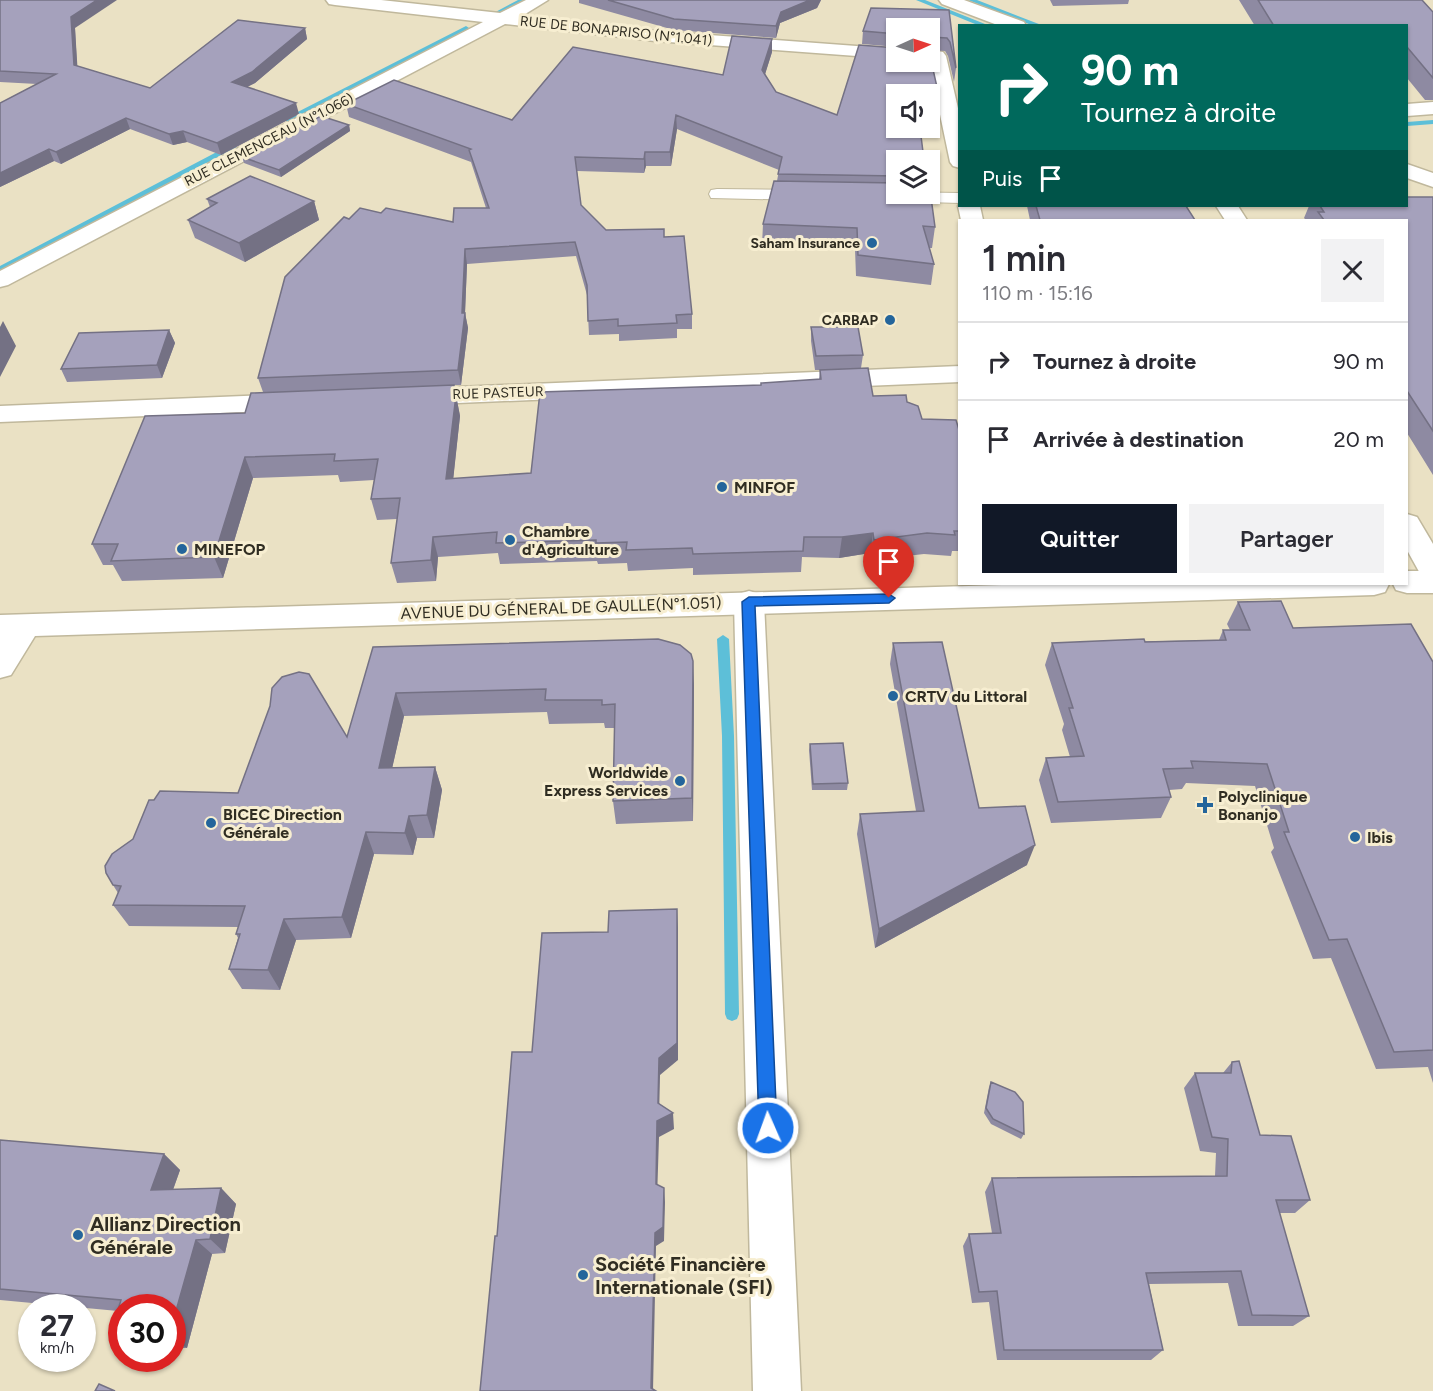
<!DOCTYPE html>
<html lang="fr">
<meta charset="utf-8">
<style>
body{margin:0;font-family:Figtree,sans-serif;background:#f2f2f3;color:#2b2b33;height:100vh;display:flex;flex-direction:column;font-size:22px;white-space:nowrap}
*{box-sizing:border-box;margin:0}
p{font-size:20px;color:#7c7c81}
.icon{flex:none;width:33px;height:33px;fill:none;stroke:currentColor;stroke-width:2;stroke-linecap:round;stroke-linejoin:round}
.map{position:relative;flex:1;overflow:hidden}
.panel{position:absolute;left:958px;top:219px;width:450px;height:366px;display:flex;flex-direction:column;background:#fff;border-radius:0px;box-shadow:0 2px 4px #0004}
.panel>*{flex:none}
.top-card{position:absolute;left:958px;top:24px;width:450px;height:183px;border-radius:0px;box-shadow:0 2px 4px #0004;background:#00695c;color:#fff;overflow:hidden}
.needle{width:39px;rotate:87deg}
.controls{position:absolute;left:886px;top:18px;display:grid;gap:12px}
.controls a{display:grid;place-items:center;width:54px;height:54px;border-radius:0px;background:#fff;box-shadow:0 2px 4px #0004;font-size:30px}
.speed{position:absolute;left:18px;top:1294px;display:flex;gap:12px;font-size:30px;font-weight:700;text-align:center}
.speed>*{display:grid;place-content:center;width:78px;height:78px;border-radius:50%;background:#fff;box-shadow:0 2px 4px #0004;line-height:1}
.speed small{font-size:15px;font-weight:400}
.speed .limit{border:9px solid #d22;background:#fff;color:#111}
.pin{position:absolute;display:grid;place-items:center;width:51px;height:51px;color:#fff;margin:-62px -26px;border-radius:50% 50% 50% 0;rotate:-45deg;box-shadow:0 0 6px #0007}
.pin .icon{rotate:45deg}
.me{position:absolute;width:66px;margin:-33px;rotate:358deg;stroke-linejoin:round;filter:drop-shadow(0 0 4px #0008)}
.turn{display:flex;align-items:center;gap:21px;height:126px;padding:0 24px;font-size:27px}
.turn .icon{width:78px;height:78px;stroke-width:2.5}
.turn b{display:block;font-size:42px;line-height:51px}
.then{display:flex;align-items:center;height:57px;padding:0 24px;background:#0003;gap:12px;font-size:22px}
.round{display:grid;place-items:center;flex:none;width:63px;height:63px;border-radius:0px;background:#f2f2f3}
.summary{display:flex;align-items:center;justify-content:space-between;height:102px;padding:0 24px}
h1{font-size:36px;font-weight:600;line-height:45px}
.cta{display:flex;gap:12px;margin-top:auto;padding:12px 24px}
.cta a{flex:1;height:69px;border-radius:0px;background:#111827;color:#fff;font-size:24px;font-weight:600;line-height:69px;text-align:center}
.cta a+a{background:#f2f2f3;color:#2b2b33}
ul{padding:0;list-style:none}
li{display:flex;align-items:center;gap:18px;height:78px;padding:0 24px;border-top:2px solid #e1e1e2}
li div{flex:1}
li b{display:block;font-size:22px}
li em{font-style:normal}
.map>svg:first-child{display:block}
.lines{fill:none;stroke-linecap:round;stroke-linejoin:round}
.stream{fill:#5dbfd8;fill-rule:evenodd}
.lane-casing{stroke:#c0b89c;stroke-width:2}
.street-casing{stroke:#c0b89c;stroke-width:3}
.secondary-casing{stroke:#c0b89c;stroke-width:3}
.lane{fill:#fff;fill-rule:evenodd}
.street{fill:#fff;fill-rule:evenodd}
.secondary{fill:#fff;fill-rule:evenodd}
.wall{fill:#8e8aa2}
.shaded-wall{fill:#747184}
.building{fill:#a5a1bc;stroke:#747184;stroke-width:1.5}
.route{fill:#1a73e8;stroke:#114b97;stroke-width:1.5}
.poi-dot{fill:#24659b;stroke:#f7eed1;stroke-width:2}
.labels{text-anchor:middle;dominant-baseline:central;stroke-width:6;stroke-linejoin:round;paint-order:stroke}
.far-street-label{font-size:14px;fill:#302d22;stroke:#f7eed1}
.far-poi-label{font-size:14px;font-weight:bold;fill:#302d22;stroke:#f7eed1;text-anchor:end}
.poi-label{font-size:16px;font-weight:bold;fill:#302d22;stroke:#f7eed1;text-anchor:start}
.street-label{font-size:16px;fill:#302d22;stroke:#f7eed1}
.near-poi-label{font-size:20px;font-weight:bold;fill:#302d22;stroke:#f7eed1;text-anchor:start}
</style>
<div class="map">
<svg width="1433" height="1391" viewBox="0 0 1433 1391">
<rect width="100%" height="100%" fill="#eae1c4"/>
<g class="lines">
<path class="stream" d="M518,0H526L493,17L488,16Z
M916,0H925L990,26H980Z
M968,0H977L1044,26H1034Z
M466,26L469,28L468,29L289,122L282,120Z
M1433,120V124L1407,126V122Z
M230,145L237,147L0,272V266Z
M723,635L729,639L734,736L739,1014L737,1019L732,1021L727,1019L725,1014L722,736L717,639Z"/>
<defs>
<path id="lane" d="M717,189L804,190L812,195L804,200L711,198L709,194L711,190Z
M897,192L960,193V203L891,201L889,197L891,193Z"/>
<path id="street" d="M326,0H381L500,13L526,0H548L522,16L655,31L897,49V59L655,41L505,24L8,285L0,287V271L483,22L335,5L329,4Z
M939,0H964L1024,22L1026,26H1000L942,4Z
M937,51L943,52L946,56L960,117V168L953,166L950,162L929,62L931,52Z
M1433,102V114L1407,116V104Z
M1407,164L1433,173V187L1407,178Z
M960,203V206H980L983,220H961L958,206Z
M1216,206H1238L1247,220H1225Z
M960,366V382L410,405L401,403L397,397L401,391L410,389Z
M293,394L302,396L306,402L302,408L293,410L0,422V406Z
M1407,514L1417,517L1433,544V581L1422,577L1407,550Z
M749,591L760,594L764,602L801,1391H753L734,602L738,594Z"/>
<path id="secondary" d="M1407,571H1433V593H1407L1396,590L1393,584H1407Z
M1033,584H1389L1385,592L1374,595L35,636L11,675L0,678V615Z"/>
</defs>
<use href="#lane" class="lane-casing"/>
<use href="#street" class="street-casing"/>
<use href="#secondary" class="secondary-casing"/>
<use href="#lane" class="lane"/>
<use href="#street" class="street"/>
<use href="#secondary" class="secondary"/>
</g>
<path class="wall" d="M0,0L75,28L77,66L150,88L305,28L307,39L255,83L247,87L299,114L221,155L187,142L173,145L130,129L61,164L54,161L0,187V103L37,84L0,82Z
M579,0H821L817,8L780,23L776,38L674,30L579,3Z
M1050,0H1129L1128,4L1053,6Z
M1239,0H1422L1433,12V100H1425L1407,78V26H1255Z
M949,10L956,68L954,82L948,56L945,51L930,50V28H897V47L862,44L863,31Z
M772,39V52L765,74L776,92L837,115L859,45L939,96L937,110H930V94H897V194L935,227L932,248H929L934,264L931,285L856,276L855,249L762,245L763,224L777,181L779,170L677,129L671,166H646L644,173L577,171L581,205L606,230L664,237L692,314V329H677V338L619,341V334L589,335L587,295L576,256L467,264L465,313L468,328L461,385H454L460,416L453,479L531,473L760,385L819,379L820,370H815L811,341V327L863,355L861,368L873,396L907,402L922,419L960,433V551H952L951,556L924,554L871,560L870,553L839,558L802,557L801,572L693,575V568L628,571L627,563L598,564L597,561L500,564L498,553L438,557L436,581L397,583L391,563L397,519L377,520L371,499L374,480L340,482L338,475L253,478L223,578L122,581L113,565H103L92,544L245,413L263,392L258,378L349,219L381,213L453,222L486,208L471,162L349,117L346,104L512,120L723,75Z
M349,125L350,131L281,177L244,163L242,157Z
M1433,197V475L1407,433V220H1306L1304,218L1309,206H1407Z
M207,199L314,201L319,220L245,262L195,238L188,220L210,207Z
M1027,206H1186L1195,220H1030Z
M169,330L175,343L162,378L67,382L61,369Z
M1238,602L1293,628L1433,662V1083L1428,1067L1376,1069L1331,958L1313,959L1271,852L1274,848L1255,786L1186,783L1182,789L1169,790L1171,797L1161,818L1051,823L1039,780L1046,758L1070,757L1062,730L1064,724L1045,665L1052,643L1219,640L1223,630H1230L1227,624Z
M893,643L979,808L1027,865L875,948L857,834L860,814L916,811L890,664Z
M373,647L694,684L693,821L616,824L613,801L615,728H605L604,723L549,724L547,712L404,716L392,768L435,767L442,790L434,838H417L413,855L374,854L351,938L296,940L280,990L242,989L229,969L238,938L236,934L238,927L129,926L113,905L118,893L113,885L238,793L347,737Z
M810,744L848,783L847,790H812L809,750Z
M1232,1062L1260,1135L1310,1200L1295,1213H1279L1309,1316L1293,1326H1238L1228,1283L1149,1284L1163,1350L1151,1360H997L989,1302L972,1303L963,1246L969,1234L992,1233L985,1192L992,1178L1215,1176L1216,1153L1200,1151L1184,1088L1195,1073H1223Z
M991,1082L1024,1134L1021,1139L991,1124L984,1113L989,1087Z
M0,1140L164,1154L180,1170L173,1190L221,1188L236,1204L225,1253L212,1254L187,1348H172V1308H122V1342L110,1335L118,1311L0,1300Z"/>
<path class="shaded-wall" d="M97,0H117L75,28L78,76L74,65L71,17Z
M810,0H821L817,8L780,23L776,38V26L781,12Z
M305,28L307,39L255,83L235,93L232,82Z
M772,39V52L762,84V70Z
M296,103L299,114L221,155L217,143Z
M676,115L677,129L671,166L670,152Z
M126,118L130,129L61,164L56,152Z
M349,125L350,131L281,177L279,170Z
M183,131L187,142L173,145L169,134Z
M49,149L54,161L0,187V173Z
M645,152L646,166L644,173V159Z
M314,201L319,220L245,262L239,243Z
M465,249L467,264L465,313L468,328L461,385L458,370L462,313Z
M3,321L16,346L0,377V327Z
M169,330L175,343L162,378L157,365Z
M454,385L460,416L451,500L446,479Z
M245,457L253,478L223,578L214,557Z
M873,533L870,553L839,558L842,537Z
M433,537L438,557L436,581L431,560Z
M693,661L694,684L693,821L692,798Z
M396,693L404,716L387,791L379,768Z
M435,767L442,790L434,838L427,815Z
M409,816L417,838L413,855L405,833Z
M366,832L374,854L351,938L342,917Z
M1035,845L1027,865L875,948L879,929Z
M677,909L678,928V1060L660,1075L659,1119L658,1103L659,1058Z
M284,919L296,940L280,990L268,970Z
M673,1113L674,1129L659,1137L657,1199L656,1184L657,1121Z
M164,1154L180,1170L167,1206L151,1190Z
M221,1188L236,1204L225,1253L210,1239Z
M664,1188L665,1202L664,1241L656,1246L653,1391L651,1388L655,1233Z
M196,1240L212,1254L187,1348L172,1339V1325Z"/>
<path class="building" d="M0,0H97L71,17L74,65L150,88L238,20L305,28L252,72L232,82L296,103L217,143L183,131L169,134L126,118L56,152L49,149L0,173V103L56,74L0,71Z
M608,0H810L781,12L776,26L674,19Z
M1258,0H1422L1433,12V78L1407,47V26H1274Z
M871,8L949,10L956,68L950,42L947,38L931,37L930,42V28H897V34L863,31Z
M732,36L772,39L762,70L776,92L837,115L859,45L897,48V62H930V56L939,96H930V94H897V128H920L924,160H897V176L778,174L782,157L676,115L670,152H645L644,159L575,157L581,205L606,230L664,229V237L684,236L692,314L676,315L677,323L618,326V319L588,321L587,285L575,242L465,249L462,313H465L458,370L258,378L285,277L344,217L349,219L360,208L381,213L386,208L453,222L454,208H489L469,150L471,149L346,104L394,80L512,120L573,47L723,75Z
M321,116L349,125L279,170L242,157Z
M250,176L314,201L239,243L188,220L217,203L207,199Z
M774,181L897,183V194H930V190L935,227L923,226L934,264L858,255L857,228L763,224Z
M1407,197H1433V431L1407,391V220H1324L1318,212H1324L1320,206H1407Z
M1036,206H1186L1195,220H1040Z
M811,327H858L863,355L816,356Z
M169,330L157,365L61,369L79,333Z
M868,368L873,396L906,395L907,402L918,406L922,419L956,420L960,433V531H954L955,535L927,533L874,540L873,533L842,537H804L803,551L693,554L692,548L626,550L627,542L596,543V540L496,543L497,532L433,537L431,560L391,563L400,498L371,499L378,459L334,461L335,454L245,457L214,557L111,561L118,544H92L145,416L245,413L251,393L454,385L453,395H456L446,479L531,473L540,392L761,385V383L821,379L820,370Z
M1281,601L1293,628L1411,624L1433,662V1050L1394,1052L1347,939L1329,940L1284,832H1289L1267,764L1191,761L1193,768L1163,769L1171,797L1058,802L1046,758L1084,756L1069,708H1073L1052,643L1144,639L1145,642L1226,640L1223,630H1250L1238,602Z
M658,639L680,645L691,654L693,661L692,798L613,801L615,704L602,705V700H545L546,689L396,693L379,768L435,767L427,815L409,816L405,833L366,832L342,917L284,919L268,970L229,969L240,934H236L245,906L113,905L121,886L113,885L106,873L105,866L112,854L133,839L149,800H154L160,791L238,793L270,706L272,688L282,677L299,672L309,674L347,737L373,647Z
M942,642L979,808L1025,806L1035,845L879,929L860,814L924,811L893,643Z
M843,743L848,783L813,784L810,744Z
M677,909V1043L659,1058L658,1103L673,1113L657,1121L656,1184L664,1188L663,1227L655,1233L651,1388L656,1391H480L495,1236H497L512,1052H532L542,933L608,932L609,911Z
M1239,1061L1260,1135L1291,1136L1310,1200H1276L1309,1316L1252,1315L1241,1271L1146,1273L1163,1350H1004L997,1291L979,1292L969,1234L1001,1233L992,1178L1227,1176L1228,1139L1212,1137L1195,1073H1231L1232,1062Z
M991,1082L1015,1092L1023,1102L1024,1134L993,1119L986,1108Z
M0,1140L164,1154L151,1190L221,1188L210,1239L196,1240L172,1325V1308H122V1336L110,1335L121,1300L0,1289Z
M99,1384L115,1391H95Z"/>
<path class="route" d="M889,594L895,598L889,603L755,606L777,1128L774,1134L768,1137L761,1134L759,1128L742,602L749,597Z"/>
<g class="poi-dot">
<circle cx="872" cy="243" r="6"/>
<circle cx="890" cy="320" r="6"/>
<circle cx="722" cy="487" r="6"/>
<circle cx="510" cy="540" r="6"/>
<circle cx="182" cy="549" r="6"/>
<circle cx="893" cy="696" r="6"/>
<circle cx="680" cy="781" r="6"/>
<path d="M1202 796h6v6h6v6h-6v6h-6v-6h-6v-6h6z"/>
<circle cx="211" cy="823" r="6"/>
<circle cx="1355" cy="837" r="6"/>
<circle cx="78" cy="1235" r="6"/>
<circle cx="583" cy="1275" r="6"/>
</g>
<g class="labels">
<g class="far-street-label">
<text transform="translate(616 31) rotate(6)">RUE DE BONAPRISO (N°1.041)</text>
<text transform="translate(269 140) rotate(-27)">RUE CLEMENCEAU (N°1.066)</text>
<text transform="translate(498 393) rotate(-2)">RUE PASTEUR</text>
</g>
<g class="far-poi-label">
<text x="860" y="243">Saham Insurance</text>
<text x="878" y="320">CARBAP</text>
</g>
<g class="poi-label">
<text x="734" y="487">MINFOF</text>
<text x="522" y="531">Chambre<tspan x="522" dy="18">d'Agriculture</tspan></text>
<text x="194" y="549">MINEFOP</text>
<text x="905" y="696">CRTV du Littoral</text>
<text x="668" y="772" text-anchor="end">Worldwide<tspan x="668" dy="18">Express Services</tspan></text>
<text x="1218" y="796">Polyclinique<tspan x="1218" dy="18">Bonanjo</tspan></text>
<text x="223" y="814">BICEC Direction<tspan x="223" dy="18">Générale</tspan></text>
<text x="1367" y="837">Ibis</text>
</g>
<g class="street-label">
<text transform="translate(561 608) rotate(-2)">AVENUE DU GÉNERAL DE GAULLE(N°1.051)</text>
</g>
<g class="near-poi-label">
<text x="90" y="1224">Allianz Direction<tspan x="90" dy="23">Générale</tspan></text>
<text x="595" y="1264">Société Financière<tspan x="595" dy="23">Internationale (SFI)</tspan></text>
</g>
</g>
</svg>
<div class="controls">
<a><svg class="needle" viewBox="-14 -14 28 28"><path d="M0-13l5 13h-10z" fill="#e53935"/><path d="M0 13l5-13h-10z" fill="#7c7c81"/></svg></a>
<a><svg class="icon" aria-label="sound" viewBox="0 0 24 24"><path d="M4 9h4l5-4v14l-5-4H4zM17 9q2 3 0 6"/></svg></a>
<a><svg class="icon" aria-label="layers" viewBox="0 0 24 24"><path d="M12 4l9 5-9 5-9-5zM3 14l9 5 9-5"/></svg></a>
</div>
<div class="speed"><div>27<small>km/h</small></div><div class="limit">30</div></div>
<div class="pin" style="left:889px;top:598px;background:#d93025"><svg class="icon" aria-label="arrive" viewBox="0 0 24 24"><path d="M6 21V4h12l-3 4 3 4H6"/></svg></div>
<svg class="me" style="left:768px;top:1128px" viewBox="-20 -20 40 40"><circle r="17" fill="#1a73e8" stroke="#fff" stroke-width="3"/><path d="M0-11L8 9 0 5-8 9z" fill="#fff"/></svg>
<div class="top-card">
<div class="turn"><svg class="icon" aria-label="right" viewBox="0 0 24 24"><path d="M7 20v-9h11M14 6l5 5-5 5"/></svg><div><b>90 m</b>Tournez à droite</div></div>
<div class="then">Puis<svg class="icon" aria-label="arrive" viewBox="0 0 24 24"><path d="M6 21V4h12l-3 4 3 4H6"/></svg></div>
</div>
<section class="panel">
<div class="summary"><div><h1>1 min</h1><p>110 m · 15:16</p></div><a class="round"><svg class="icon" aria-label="close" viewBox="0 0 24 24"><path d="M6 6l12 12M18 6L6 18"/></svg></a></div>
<ul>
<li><svg class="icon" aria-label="right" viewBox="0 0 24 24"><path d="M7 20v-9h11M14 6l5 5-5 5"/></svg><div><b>Tournez à droite</b></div><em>90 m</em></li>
<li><svg class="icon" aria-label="arrive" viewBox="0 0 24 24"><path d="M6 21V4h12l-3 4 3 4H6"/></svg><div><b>Arrivée à destination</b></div><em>20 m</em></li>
</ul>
<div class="cta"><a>Quitter</a><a>Partager</a></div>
</section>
</div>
